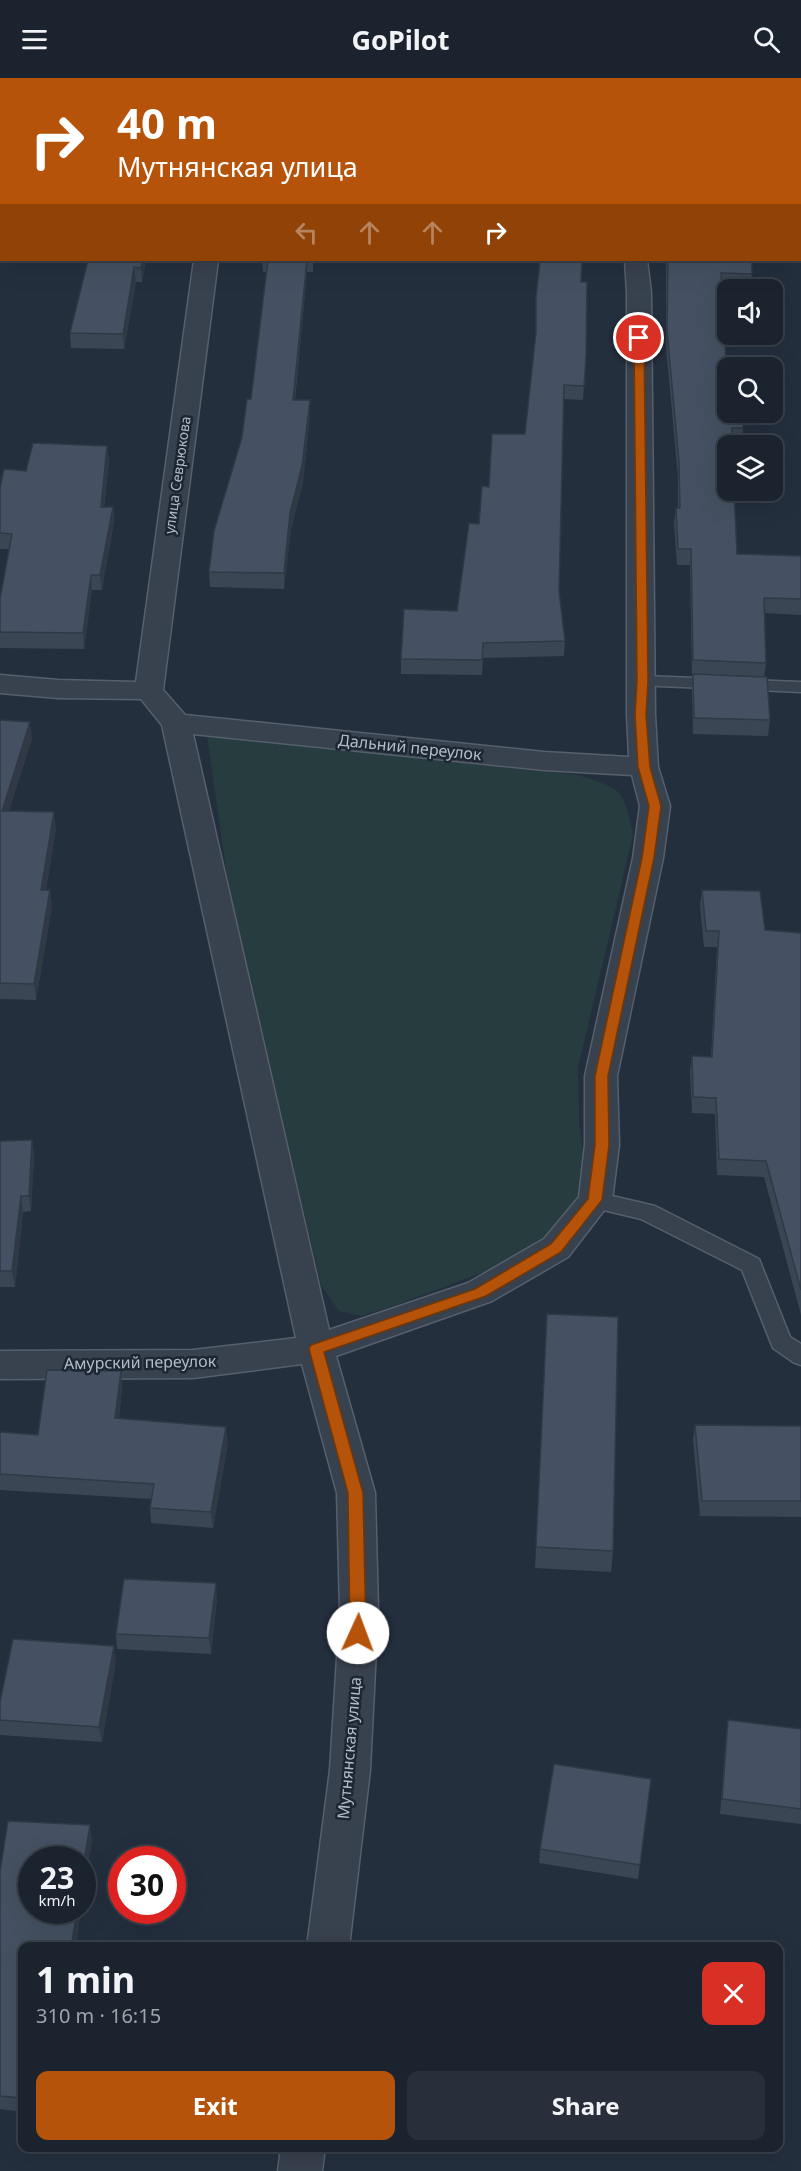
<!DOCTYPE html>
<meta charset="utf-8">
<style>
body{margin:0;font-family:"Noto Sans",sans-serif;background:#282f3a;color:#f1f3f6;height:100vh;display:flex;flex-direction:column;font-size:22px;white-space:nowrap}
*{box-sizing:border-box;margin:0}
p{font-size:20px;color:#a0a4aa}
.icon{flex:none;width:33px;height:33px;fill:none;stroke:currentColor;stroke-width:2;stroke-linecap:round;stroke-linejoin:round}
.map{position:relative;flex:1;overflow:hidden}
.drawer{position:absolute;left:18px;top:1864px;width:765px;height:210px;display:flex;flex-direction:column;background:#1b232e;border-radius:12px;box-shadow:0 6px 24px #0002,0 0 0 2px #39404a}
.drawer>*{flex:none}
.top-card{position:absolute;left:0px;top:0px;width:801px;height:183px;box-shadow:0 6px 24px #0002,0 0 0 2px #39404a;background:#b45309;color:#fff;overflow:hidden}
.tools{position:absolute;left:717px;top:201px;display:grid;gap:12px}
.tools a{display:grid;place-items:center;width:66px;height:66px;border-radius:12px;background:#1b232e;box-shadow:0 6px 24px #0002,0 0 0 2px #39404a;font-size:30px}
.speed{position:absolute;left:18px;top:1768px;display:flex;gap:12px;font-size:30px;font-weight:700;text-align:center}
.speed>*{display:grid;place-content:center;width:78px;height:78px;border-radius:50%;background:#1b232e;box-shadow:0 6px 24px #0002,0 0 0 2px #39404a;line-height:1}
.speed small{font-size:15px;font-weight:400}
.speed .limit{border:9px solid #d22;background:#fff;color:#111}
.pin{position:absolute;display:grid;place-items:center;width:51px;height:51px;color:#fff;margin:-26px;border:3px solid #fff;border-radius:50%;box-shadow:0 2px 6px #0007}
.me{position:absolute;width:66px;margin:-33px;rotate:2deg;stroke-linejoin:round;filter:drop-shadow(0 0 4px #0008)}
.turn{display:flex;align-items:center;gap:21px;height:126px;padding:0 18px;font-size:27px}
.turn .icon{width:78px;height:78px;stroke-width:2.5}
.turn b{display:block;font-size:42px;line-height:51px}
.lanes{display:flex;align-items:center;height:57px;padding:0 18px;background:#0003;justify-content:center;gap:30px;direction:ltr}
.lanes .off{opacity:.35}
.round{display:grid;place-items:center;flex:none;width:63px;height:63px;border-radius:12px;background:#282f3a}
.summary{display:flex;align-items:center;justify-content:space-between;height:102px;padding:0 18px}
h1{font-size:36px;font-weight:700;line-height:45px}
.action{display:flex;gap:12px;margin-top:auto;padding:12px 18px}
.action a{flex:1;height:69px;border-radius:12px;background:#b45309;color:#fff;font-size:24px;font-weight:700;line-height:69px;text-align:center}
.action a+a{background:#282f3a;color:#f1f3f6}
header{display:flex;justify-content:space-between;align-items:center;height:78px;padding:0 18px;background:#1b232e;font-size:27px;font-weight:700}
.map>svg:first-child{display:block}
.green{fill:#263c3f}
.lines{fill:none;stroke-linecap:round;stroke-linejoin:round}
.lane-casing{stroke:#565f6c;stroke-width:3}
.street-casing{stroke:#565f6c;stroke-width:3}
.lane{fill:#38414e;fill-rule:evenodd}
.street{fill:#38414e;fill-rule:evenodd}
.wall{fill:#3b4654}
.shaded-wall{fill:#303945}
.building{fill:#455162;stroke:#303945;stroke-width:1.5}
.route{fill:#b45309;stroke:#753606;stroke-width:1.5}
.labels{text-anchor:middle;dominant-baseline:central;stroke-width:5;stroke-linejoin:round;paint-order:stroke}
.far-street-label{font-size:14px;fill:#b4bcc9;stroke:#1d2633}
.street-label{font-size:16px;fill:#b4bcc9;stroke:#1d2633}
</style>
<header><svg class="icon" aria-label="menu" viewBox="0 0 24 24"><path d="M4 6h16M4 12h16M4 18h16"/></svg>GoPilot<svg class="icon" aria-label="search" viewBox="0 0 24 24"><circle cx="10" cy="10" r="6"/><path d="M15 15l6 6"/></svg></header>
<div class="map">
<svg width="801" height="2093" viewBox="0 0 801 2093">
<rect width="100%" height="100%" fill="#242f3e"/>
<path class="green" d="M207,658L578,697C622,711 624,710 633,757L578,990L579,1042L584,1081L580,1121L562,1146L510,1184L399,1226L361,1238L339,1233L321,1207L230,819Z"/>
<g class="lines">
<defs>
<path id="lane" d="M642,598L801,604V614L636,607L633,603L636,599Z
M595,1114L655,1128L759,1181L790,1259L801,1266V1287L793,1284L773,1270L742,1192L641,1141L587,1128L584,1122L587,1116Z"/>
<path id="street" d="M225,0H247V2H225Z
M609,0H631V2H609Z
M194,182H218L163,612L185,637L544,674L629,679L627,637V215L625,182H647L651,215L655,637L658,689L670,728L663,780L617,998L619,1067L612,1122L568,1179L492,1223L336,1278L375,1415L378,1532L370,1692L349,1869H307L330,1692L340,1532L337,1415L302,1286L193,1300L0,1301V1273L193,1272L296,1260L162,647L141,621L58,620L0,615V597L58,602L136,604ZM193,656L544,692L632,697L640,728L633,780L585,998V1067L579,1119L544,1161L468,1205L329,1252Z
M281,2070H325L322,2093H278Z"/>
</defs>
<use href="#lane" class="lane-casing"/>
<use href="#street" class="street-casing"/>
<use href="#lane" class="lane"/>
<use href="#street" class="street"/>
</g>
<path class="wall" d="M88,182H146L142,204H136L124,271L71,270L70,255Z
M262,182H313V194H307L295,322L310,337L303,404L291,451L284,511L210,509L209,494L251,321L266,194H263Z
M666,182H752V196L750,211L722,210L726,284L743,350L742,366L732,365L737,476L801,478V537L765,535L766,585L764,599L770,642L768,658L693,656L692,612L693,598H692L690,487H677L674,445L676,430H678V399L666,268Z
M581,204L586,278L583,322L564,321L559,513L565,563L564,578L483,580L482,597L401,596V581L457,533L489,409L525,356L536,261V220Z
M107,368L109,383L104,429H113L114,444L102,512H92L84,571L0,570V521L9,471H0V410L26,393Z
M0,642L32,660L9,733L56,750L46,812L52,828L36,922L0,921Z
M702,812L765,852L801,855V1237L764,1099L717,1097L715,1036L692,1035L690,994L692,978L711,979L717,869H704L700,828Z
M32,1062L34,1078L31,1133L23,1134L15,1209H0V1063Z
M547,1236L613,1473L611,1494L535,1490Z
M121,1293L122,1309L119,1340L228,1365L213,1450L151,1445L150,1430L151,1421L0,1412V1354L38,1357Z
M695,1347L801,1348V1439L700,1438L693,1362Z
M217,1521L211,1576L117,1571L116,1556Z
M116,1583L102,1664L0,1657V1624Z
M728,1642L801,1651V1746L720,1736L726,1657Z
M651,1701L638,1801L539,1785L540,1771Z
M92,1762L82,1825V1782L22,1869V2034L0,2031V1794Z"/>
<path class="shaded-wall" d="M142,182H146L142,204L141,190Z
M307,182V194L293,337V322Z
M134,189L136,204L124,271L123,256Z
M310,322V337L303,404L291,451L284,511V495L290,435Z
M107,368L109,383L102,444L101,429Z
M113,429L114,444L102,512L100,497Z
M91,497L92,512L84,571L83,555Z
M30,644L32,660L4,749L2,733Z
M54,734L56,750L43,828L41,812Z
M50,812L52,828L36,922L34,906Z
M32,1062L34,1078L31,1133L29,1118Z
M21,1118L23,1134L15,1209L12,1193Z
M121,1293L122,1309L117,1356L115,1340Z
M226,1349L228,1365L213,1450L211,1434Z
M216,1505L217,1521L211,1576L209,1560Z
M114,1568L116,1583L102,1664L99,1649Z
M90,1747L92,1762L82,1825V1795Z
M77,1833H81L76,1869H71Z"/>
<path class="building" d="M123,0H164L163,2H122Z
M274,0H309V2H274Z
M533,0H571V2H533Z
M654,0H701V2H654Z
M88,182H142L141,190L134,189L123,256L70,255Z
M268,182H307L293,322H310L302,388L290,435L284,495L209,494L214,453L242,359L247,321H251Z
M540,182H582L581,204H587L586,278L584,308L564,307L559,513L565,563L483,565L482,582L401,581L404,531L457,533L469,445L479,446L482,408L489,409L492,356H525L536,254V220Z
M668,182H752V196L721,195L726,284L734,285L735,290H728V334H741L743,350H732V368H728V412H734L737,476L801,478V521L764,520L766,585L693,582L691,471H678L676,430H680L679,384L667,253Z
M33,365L107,368L101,429H113L100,497H91L83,555L0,554V521L12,456L0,455V410L4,391L26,393Z
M693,596L767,599L770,642L694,640Z
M0,642L30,644L2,733L54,734L41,812H50L34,906L0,905Z
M702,812L760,813L765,852L801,855V1212L766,1083L719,1081L716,1020L693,1019L692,978L712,979L719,853H706Z
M32,1062L29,1118H21L12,1193H0V1063Z
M547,1236L618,1239L613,1473L536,1469Z
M47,1292L121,1293L115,1340L226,1349L211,1434L150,1430L154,1406L0,1396V1354L38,1357Z
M695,1347L801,1348V1423H702Z
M124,1501L216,1505L209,1560L116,1556Z
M13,1561L114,1568L99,1649L0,1642V1624Z
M728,1642L801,1651V1731L722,1721Z
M554,1686L651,1701L640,1787L540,1771Z
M8,1743L90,1747L82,1795V1782H32V1833H77L71,1869H22V2020L0,2018V1794Z"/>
<path class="route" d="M639,257L644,260L648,603L646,637L650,689L661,728L654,780L608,998L609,1067L602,1122L561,1174L486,1218L324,1274L363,1415L366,1555L364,1559L358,1561L352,1559L350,1555L348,1415L309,1271L311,1267L475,1211L551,1166L588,1121L595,1067V998L642,780L649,728L638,689L635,637L637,603L634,260Z"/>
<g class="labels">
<g class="far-street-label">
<text transform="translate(177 397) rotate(-82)">улица Севрюкова</text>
</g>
<g class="street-label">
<text transform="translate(410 669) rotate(6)">Дальний переулок</text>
<text transform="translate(140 1284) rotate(-1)">Амурский переулок</text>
<text transform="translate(349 1670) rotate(-85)">Мутнянская улица</text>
</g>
</g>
</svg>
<div class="tools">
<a><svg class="icon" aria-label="sound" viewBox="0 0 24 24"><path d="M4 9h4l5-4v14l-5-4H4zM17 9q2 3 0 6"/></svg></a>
<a><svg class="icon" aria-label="search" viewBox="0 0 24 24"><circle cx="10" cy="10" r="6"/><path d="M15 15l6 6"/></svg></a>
<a><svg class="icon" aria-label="layers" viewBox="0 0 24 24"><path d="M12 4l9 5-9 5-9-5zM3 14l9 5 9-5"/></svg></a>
</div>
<div class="speed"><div>23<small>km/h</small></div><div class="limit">30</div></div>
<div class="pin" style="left:639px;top:260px;background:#d93025"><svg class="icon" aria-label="arrive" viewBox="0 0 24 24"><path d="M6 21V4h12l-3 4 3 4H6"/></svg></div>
<svg class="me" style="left:358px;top:1555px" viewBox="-20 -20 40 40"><circle r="19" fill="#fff"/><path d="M0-13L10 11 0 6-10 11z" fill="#b45309"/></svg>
<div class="top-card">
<div class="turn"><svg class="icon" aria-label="right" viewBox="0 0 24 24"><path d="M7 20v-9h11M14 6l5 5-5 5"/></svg><div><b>40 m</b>Мутнянская улица</div></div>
<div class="lanes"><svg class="icon off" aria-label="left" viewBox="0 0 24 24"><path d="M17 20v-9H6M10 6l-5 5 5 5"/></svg><svg class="icon off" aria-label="ahead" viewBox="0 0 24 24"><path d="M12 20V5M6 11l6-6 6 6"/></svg><svg class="icon off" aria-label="ahead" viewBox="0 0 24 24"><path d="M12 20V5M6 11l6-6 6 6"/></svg><svg class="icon" aria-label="right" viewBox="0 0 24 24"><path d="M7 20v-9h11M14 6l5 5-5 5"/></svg></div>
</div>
<section class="drawer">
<div class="summary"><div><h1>1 min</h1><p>310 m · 16:15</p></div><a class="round" style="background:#d93025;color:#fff"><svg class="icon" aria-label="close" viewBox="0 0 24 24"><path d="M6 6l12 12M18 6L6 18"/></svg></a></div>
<div class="action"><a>Exit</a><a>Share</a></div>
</section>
</div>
